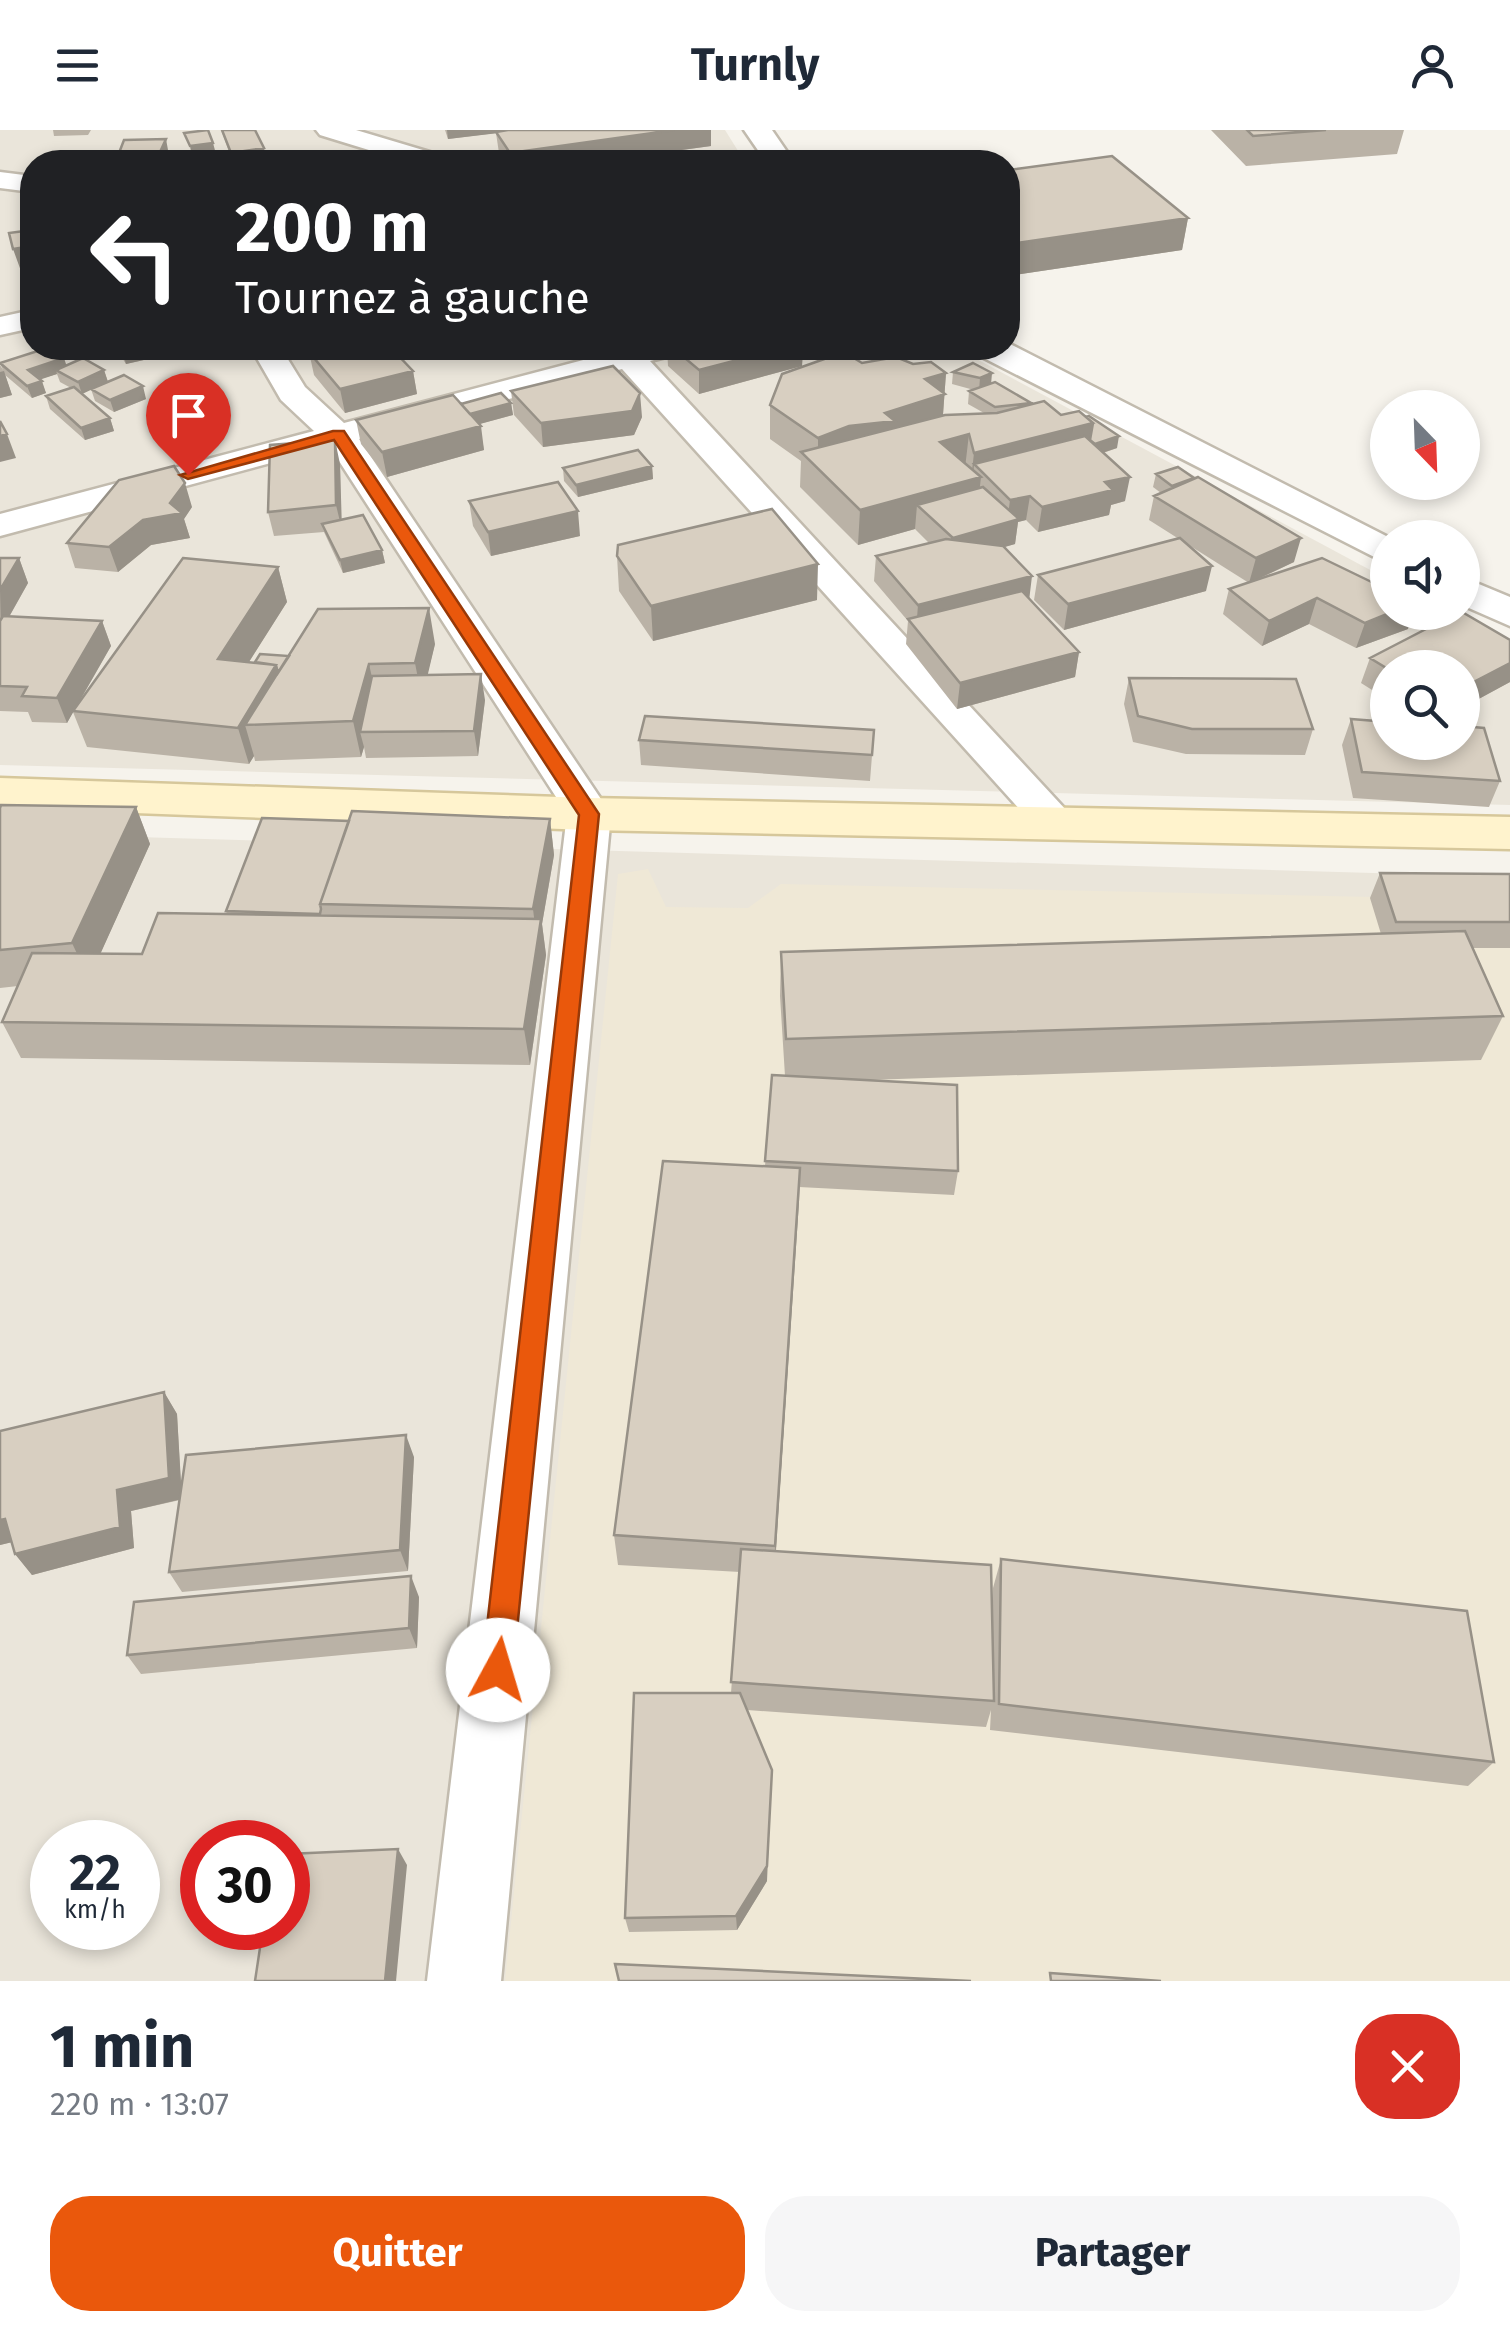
<!DOCTYPE html>
<html lang="fr">
<meta charset="utf-8">
<style>
body{margin:0;font-family:"Fira Sans",sans-serif;background:#f6f6f7;color:#1f2937;height:100vh;display:flex;flex-direction:column;font-size:38px;white-space:nowrap}
*{box-sizing:border-box;margin:0}
p{font-size:32px;color:#747a83}
.icon{flex:none;width:55px;height:55px;fill:none;stroke:currentColor;stroke-width:2;stroke-linecap:round;stroke-linejoin:round}
.map{position:relative;height:1851px;overflow:hidden}
.side{display:flex;flex-direction:column;background:#fff;flex:1}
.side>*{flex:none}
.hud{position:absolute;left:20px;top:20px;width:1000px;height:210px;border-radius:40px;box-shadow:0 5px 15px #0003;background:#202124;color:#fff;overflow:hidden}
.needle{width:65px;rotate:157deg}
.buttons{position:absolute;left:1370px;top:260px;display:grid;gap:20px}
.buttons a{display:grid;place-items:center;width:110px;height:110px;border-radius:50%;background:#fff;box-shadow:0 5px 15px #0003;font-size:50px}
.speed{position:absolute;left:30px;top:1690px;display:flex;gap:20px;font-size:50px;font-weight:700;text-align:center}
.speed>*{display:grid;place-content:center;width:130px;height:130px;border-radius:50%;background:#fff;box-shadow:0 5px 15px #0003;line-height:1}
.speed small{font-size:25px;font-weight:400}
.speed .limit{border:15px solid #d22;background:#fff;color:#111}
.pin{position:absolute;display:grid;place-items:center;width:85px;height:85px;color:#fff;margin:-102px -42px;border-radius:50% 50% 50% 0;rotate:-45deg;box-shadow:0 0 10px #0007}
.pin .icon{rotate:45deg}
.me{position:absolute;width:110px;margin:-55px;rotate:6deg;stroke-linejoin:round;filter:drop-shadow(0 0 8px #0008)}
.turn{display:flex;align-items:center;gap:35px;height:210px;padding:0 50px;font-size:45px}
.turn .icon{width:130px;height:130px;stroke-width:2.5}
.turn b{display:block;font-size:70px;line-height:85px}
.round{display:grid;place-items:center;flex:none;width:105px;height:105px;border-radius:40px;background:#f6f6f7}
.overview{display:flex;align-items:center;justify-content:space-between;height:170px;padding:0 50px}
h1{font-size:60px;font-weight:700;line-height:75px}
.button{display:flex;gap:20px;margin-top:auto;padding:20px 50px}
.button a{flex:1;height:115px;border-radius:40px;background:#ea580c;color:#fff;font-size:40px;font-weight:700;line-height:115px;text-align:center}
.button a+a{background:#f6f6f7;color:#1f2937}
header{display:flex;justify-content:space-between;align-items:center;height:130px;padding:0 50px;background:#fff;font-size:45px;font-weight:700}
.map>svg:first-child{display:block}
.residential{fill:#eae5da;fill-rule:evenodd}
.education{fill:#efe8d6}
.lines{fill:none;stroke-linecap:round;stroke-linejoin:round}
.minor-casing{stroke:#c2bbae;stroke-width:5}
.tertiary-casing{stroke:#c2bbae;stroke-width:5}
.secondary-casing{stroke:#d6c79b;stroke-width:5}
.minor{fill:#fff;fill-rule:evenodd}
.tertiary{fill:#fff;fill-rule:evenodd}
.secondary{fill:#fff3cd;fill-rule:evenodd}
.wall{fill:#bab2a6}
.shaded-wall{fill:#979187}
.building{fill:#d8cfc1;stroke:#979187;stroke-width:2.5}
.route{fill:#ea580c;stroke:#983908;stroke-width:2.5}
</style>
<header><svg class="icon" aria-label="menu" viewBox="0 0 24 24"><path d="M4 6h16M4 12h16M4 18h16"/></svg>Turnly<svg class="icon" aria-label="person" viewBox="0 0 24 24"><circle cx="12" cy="8" r="4"/><path d="M4 21q1-7 8-7t8 7"/></svg></header>
<div class="map">
<svg width="1510" height="1851" viewBox="0 0 1510 1851">
<rect width="100%" height="100%" fill="#f6f3ec"/>
<path class="residential" d="M0,0H725L745,32H32V218H956L1387,449L1388,482L1452,483L1510,513V675L0,635ZM1388,538H1462V612H1388Z
M0,703L1510,747V1851H0ZM52,1712H138V1798H52ZM202,1712H288V1798H202Z"/>
<path class="education" d="M648,739L666,777L748,778L781,754L1510,770V1851H505L618,744Z"/>
<g class="lines">
<defs>
<path id="minor" d="M316,0H356L443,26L447,32H408L320,5Z
M0,42L32,46V62L0,58Z
M32,180V198L0,205V187Z
M251,218H281L305,257L344,293L629,218H678L674,225L650,231L1079,694L1072,704L1057,708L1042,704L622,239L359,309L611,684L501,1851H427L567,684L330,317L0,406V384L314,301L281,270Z"/>
<path id="tertiary" d="M744,0H772L794,32H766Z
M1008,213L1390,408L1388,434L978,225L973,218H1008Z
M1462,447L1510,467V496L1462,475Z"/>
<path id="secondary" d="M0,648L589,668L1510,687V719L589,700L0,678Z"/>
</defs>
<use href="#minor" class="minor-casing"/>
<use href="#tertiary" class="tertiary-casing"/>
<use href="#secondary" class="secondary-casing"/>
<use href="#minor" class="minor"/>
<use href="#tertiary" class="tertiary"/>
<use href="#secondary" class="secondary"/>
</g>
<path class="wall" d="M53,0H91L88,5L54,6Z
M221,0H255L266,29L233,32Z
M445,0H711V16L594,32H505L499,23L496,3L448,9Z
M1211,0H1404L1397,24L1246,36Z
M168,20L163,32H121L119,23Z
M1008,40L1188,88L1182,120L1014,145L1008,139Z
M116,218H197L126,234Z
M667,218H803L802,236L699,264L668,236Z
M806,218H857L820,228Z
M897,218H931L930,220L913,227Z
M309,222L413,241L417,264L345,283L314,245Z
M0,233L67,235L104,240L108,252L146,269L114,282L95,271L91,259L82,264L110,288L114,301L85,310L50,279L46,266L71,258L60,252L57,244L40,249L46,263L32,268L5,245L12,265L0,268V235L3,240Z
M862,233L913,234L946,243L943,285L984,283L968,274L969,261L974,260L952,254L953,242L973,233L991,253L1031,273L1061,285L1117,318L1103,323L1125,371L1111,375L1109,385L1038,402L1026,390L1018,392L1015,414L1004,417L1029,468L1079,522L1075,547L957,579L906,514L908,491L874,451L876,426L929,413L915,399L858,415L800,357L801,331L770,309V275Z
M511,261L642,287L634,305L543,317L514,285Z
M511,273L513,285L479,294L484,320L387,347L361,314L356,290L461,274Z
M340,334L341,390L382,420L385,433L343,443L324,402L274,406L268,382Z
M652,336L653,349L578,367L564,351L563,338Z
M1156,344L1294,432L1252,452L1322,428L1408,499L1356,518L1309,494L1262,516L1223,484L1229,459L1249,453L1184,412L1206,461L1064,500L1034,470L1038,445L1179,409L1149,390L1154,366L1161,363L1153,357Z
M469,371L580,406L491,426L473,396Z
M192,377L184,389L190,408L151,415L118,442L75,438L67,413Z
M617,426L817,470L653,511L619,461Z
M0,428H19L28,453L9,487L102,491L111,516L78,574L278,437L287,472L249,532H255L289,526L435,514L427,545L485,570L478,626L366,628L364,617L361,627L255,631L254,626L249,634L87,617L73,582L67,593L32,592L28,582L0,581Z
M1459,482H1462L1510,510V552L1462,578V538H1388V570L1361,553L1370,528Z
M1129,548L1313,599L1305,625L1186,624L1133,612L1124,574Z
M1351,589L1500,651L1489,677L1353,668L1342,615Z
M874,600L870,651L641,635L639,610Z
M136,677L150,714L100,824H142L227,784L226,781L348,691L550,689L554,725L542,794L546,825L530,935L21,928L2,892L18,856L0,858V678Z
M1380,743L1510,744V818H1472L1503,886L1481,930L868,950L958,1041L954,1065L799,1057L776,1421L992,1509L993,1458L1001,1429L1494,1632L1468,1656L990,1600L991,1580L986,1597L747,1580L767,1751L737,1800L629,1802L625,1788L731,1563L740,1442L618,1435L614,1405L765,1036L772,945L785,946L780,866L781,822L1381,804L1370,768Z
M164,1262L177,1284L181,1358L414,1327L408,1441L182,1462L169,1442L180,1370L131,1381L134,1418L32,1445L15,1424L12,1412L0,1415V1301Z
M419,1467L417,1518L141,1544L127,1525Z"/>
<path class="shaded-wall" d="M447,0H507V2L448,9Z
M674,0H711V16L594,32H511L510,23Z
M166,9L168,20L163,32L160,22Z
M213,13L216,24L192,27L190,16Z
M264,18L266,29L234,32L231,23Z
M1188,88L1182,120L1014,145L1017,113Z
M32,116V139L21,141L13,119Z
M141,218H197L126,234L123,222Z
M783,218H803L802,236L699,264V240Z
M820,218H857L820,228Z
M914,218H931L930,220L913,227Z
M64,228L68,240H56L57,244L33,252L28,240Z
M104,240L108,252L82,264L78,252Z
M4,241L12,265L0,268V242Z
M413,241L417,264L345,283L340,259Z
M946,243L942,298L818,338V308L885,283L925,249Z
M992,243L991,255L979,261L980,248Z
M42,251L46,263L32,268L27,256Z
M143,256L146,269L114,282L110,270Z
M640,263L642,287L634,305L543,317L541,293Z
M511,273L513,285L469,297L467,285Z
M110,288L114,301L85,310L81,298Z
M1093,293L1087,327L974,334L973,349L981,347L977,382L917,375L915,399L858,415L860,380L971,350L974,323Z
M481,296L484,320L387,347L382,322Z
M7,304L16,328L0,332V306Z
M969,304L965,338L940,312Z
M1119,306L1117,318L1093,326L1095,314Z
M335,310L340,334L342,400L336,375Z
M652,336L653,349L578,367L576,355Z
M1130,347L1125,371L1111,375L1109,385L1038,402L1042,377L1105,352Z
M185,353L192,377L184,389L190,408L151,415L118,442L109,417L143,390L170,373Z
M1030,366L1026,390L1018,392L1015,414L950,433L953,408L1007,393L1010,370Z
M578,381L580,406L491,426L488,402Z
M1301,408L1294,432L1249,453L1256,428Z
M382,420L385,433L343,443L340,430Z
M19,428L28,453L1,501L0,460Z
M818,434L817,470L653,511L651,476Z
M1212,436L1206,461L1064,500L1068,474Z
M278,437L287,472L228,565L218,529Z
M1032,446L1029,471L916,501L918,475Z
M1317,468L1309,494L1262,516L1269,491Z
M429,478L435,514L422,569L415,533Z
M1392,482H1413L1408,499L1356,518L1365,493Z
M102,491L111,516L67,593L57,568Z
M1079,522L1075,547L957,579L960,553Z
M1510,533V552L1462,578V558Z
M369,534L377,570L360,602L364,617L361,627L353,591Z
M276,535L286,571L245,595L254,626L249,634L238,598Z
M481,544L485,570L478,626L474,601Z
M136,677L150,714L89,849L72,813Z
M550,689L554,725L542,794L546,825L530,935L524,899L537,812L533,779Z
M800,1038L799,1072L774,1445L775,1416Z
M164,1262L177,1284L182,1369L131,1381L134,1418L32,1445L15,1424L117,1360Z
M406,1305L414,1327L408,1441L400,1420Z
M5,1389L21,1410L0,1415V1390Z
M411,1446L419,1467L417,1518L409,1498Z
M772,1640L767,1751L737,1800L736,1786Z
M398,1719L407,1735L396,1851H385Z"/>
<path class="building" d="M208,0L213,13L190,16L184,3Z
M222,0H255L264,18L231,23Z
M508,0H674L510,23L496,2Z
M1247,0H1326L1253,6Z
M166,9L160,22L119,23L124,10Z
M1112,26L1188,88L1017,113L1008,104V40Z
M32,100V116L13,119L9,103Z
M47,218H52L64,228L28,240L42,251L27,256L0,233Z
M120,218H141L123,222Z
M327,218H391L413,241L340,259L309,222Z
M673,218H783L699,240Z
M844,222L862,233L896,227L913,234L931,232L946,243L925,249L945,264L885,283L895,291L849,296L818,308L770,275L782,244Z
M83,228L104,240L78,252L56,240Z
M973,233L992,243L980,248L953,242Z
M613,236L640,263L632,281L541,293L511,261Z
M124,245L143,256L110,270L91,259Z
M995,252L1031,273L995,277L969,261Z
M74,257L110,288L81,298L46,266Z
M501,263L511,273L470,284L461,274Z
M453,265L481,296L382,322L356,290Z
M1044,271L1061,285L1079,281L1093,293L974,323L969,304L940,312L981,347L860,380L801,322L945,285L997,283Z
M1089,286L1119,306L1095,314L1090,310L1093,293L1086,287Z
M0,291L7,304L0,306Z
M1085,306L1130,347L1105,352L1113,360L1042,377L1030,366L1010,370L974,334Z
M335,310L336,375L268,382L270,315Z
M638,320L652,336L576,355L563,338Z
M174,336L185,353L170,373L182,383L143,390L109,417L67,413L119,350Z
M1178,337L1194,348L1172,356L1156,344Z
M1198,347L1301,408L1256,428L1154,366Z
M558,352L578,381L488,402L469,371Z
M983,357L1019,389L953,408L917,375Z
M772,379L818,434L651,476L617,426L618,415Z
M363,385L382,420L340,430L322,394Z
M1180,408L1212,436L1068,474L1038,445Z
M946,409L1003,416L1032,446L918,475L876,426Z
M0,428H19L0,460Z
M183,428L278,437L218,529L276,535L238,598L73,581Z
M1322,428L1388,460V482H1392L1365,493L1317,468L1269,491L1229,459Z
M1022,461L1079,522L960,553L908,489Z
M429,478L415,533L369,534L353,591L245,595L318,479Z
M1459,482H1462L1510,510V533L1462,558V538H1388V539L1370,528Z
M3,486L102,491L57,568L22,566L27,557L0,556V491Z
M260,524L289,526L278,543L276,535L255,532Z
M481,544L474,601L360,602L372,546Z
M1129,548L1296,549L1313,599H1192L1138,586Z
M645,586L874,600L872,625L639,610Z
M1351,589L1388,592V612H1462V596L1484,598L1500,651L1362,642Z
M1,675L136,677L72,813L0,820V678Z
M352,681L550,689L533,779L320,774Z
M262,688L349,691L320,774L321,779L320,784L226,781Z
M1380,743L1510,744V792H1396Z
M158,783L541,789L524,899L2,892L32,823L142,824Z
M1465,801L1503,886L786,909L781,822Z
M772,945L957,955L958,1041L765,1031Z
M663,1031L800,1038L775,1416L614,1405Z
M164,1262L169,1348L117,1360L120,1397L15,1424L5,1389L0,1390V1301Z
M406,1305L400,1420L169,1442L186,1325Z
M741,1419L991,1435L994,1571L731,1552Z
M1001,1429L1467,1481L1494,1632L999,1574Z
M411,1446L409,1498L127,1525L134,1472Z
M634,1563H740L772,1640L767,1736L736,1786L625,1788Z
M398,1719L385,1851H255L263,1798H288V1724Z
M615,1834L971,1851H619Z
M1050,1843L1161,1851H1051Z"/>
<path class="route" d="M333,301H344L599,684L513,1540L508,1551L498,1555L487,1551L482,1540L579,685L334,310L188,349L180,345Z"/>
</svg>
<div class="buttons">
<a><svg class="needle" viewBox="-14 -14 28 28"><path d="M0-13l5 13h-10z" fill="#e53935"/><path d="M0 13l5-13h-10z" fill="#747a83"/></svg></a>
<a><svg class="icon" aria-label="sound" viewBox="0 0 24 24"><path d="M4 9h4l5-4v14l-5-4H4zM17 9q2 3 0 6"/></svg></a>
<a><svg class="icon" aria-label="search" viewBox="0 0 24 24"><circle cx="10" cy="10" r="6"/><path d="M15 15l6 6"/></svg></a>
</div>
<div class="speed"><div>22<small>km/h</small></div><div class="limit">30</div></div>
<div class="pin" style="left:188px;top:345px;background:#d93025"><svg class="icon" aria-label="arrive" viewBox="0 0 24 24"><path d="M6 21V4h12l-3 4 3 4H6"/></svg></div>
<svg class="me" style="left:498px;top:1540px" viewBox="-20 -20 40 40"><circle r="19" fill="#fff"/><path d="M0-13L10 11 0 6-10 11z" fill="#ea580c"/></svg>
<div class="hud">
<div class="turn"><svg class="icon" aria-label="left" viewBox="0 0 24 24"><path d="M17 20v-9H6M10 6l-5 5 5 5"/></svg><div><b>200 m</b>Tournez à gauche</div></div>
</div>
</div>
<section class="side">
<div class="overview"><div><h1>1 min</h1><p>220 m · 13:07</p></div><a class="round" style="background:#d93025;color:#fff"><svg class="icon" aria-label="close" viewBox="0 0 24 24"><path d="M6 6l12 12M18 6L6 18"/></svg></a></div>
<div class="button"><a>Quitter</a><a>Partager</a></div>
</section>
